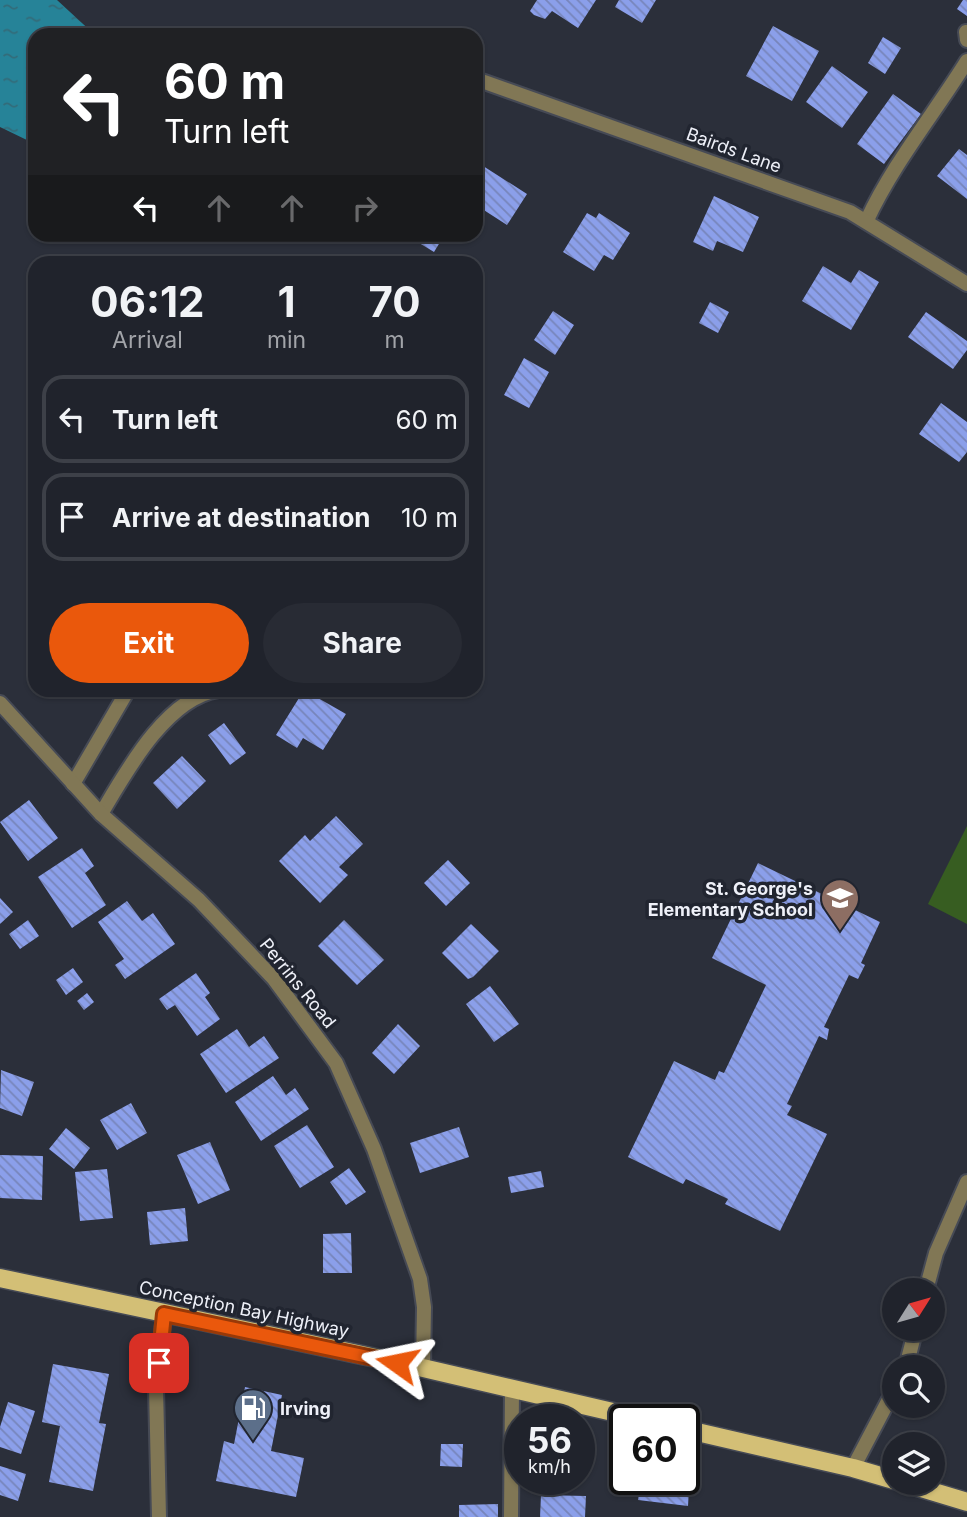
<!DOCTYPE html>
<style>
body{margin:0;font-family:Inter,sans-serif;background:#282b34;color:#f1f3f6;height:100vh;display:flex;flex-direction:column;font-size:26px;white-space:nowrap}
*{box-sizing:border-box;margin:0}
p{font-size:23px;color:#a2a4a9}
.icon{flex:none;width:38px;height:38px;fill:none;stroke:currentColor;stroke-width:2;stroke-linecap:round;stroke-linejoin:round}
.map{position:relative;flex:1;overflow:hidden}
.side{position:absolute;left:28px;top:256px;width:455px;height:441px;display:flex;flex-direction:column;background:#20232c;border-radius:21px;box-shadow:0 2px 5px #0004,0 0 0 2px #3d4048}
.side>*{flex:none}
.banner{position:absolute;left:28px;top:28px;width:455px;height:214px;border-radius:21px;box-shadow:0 2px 5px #0004,0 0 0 2px #3d4048;background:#202124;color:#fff;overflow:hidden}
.needle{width:46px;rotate:53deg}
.fabs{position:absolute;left:882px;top:1278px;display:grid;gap:14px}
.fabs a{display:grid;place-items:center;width:63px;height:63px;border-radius:50%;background:#20232c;box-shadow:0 2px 5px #0004,0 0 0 2px #3d4048;font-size:35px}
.speed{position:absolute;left:504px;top:1404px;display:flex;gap:14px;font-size:35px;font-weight:700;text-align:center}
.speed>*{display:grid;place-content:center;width:91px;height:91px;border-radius:50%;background:#20232c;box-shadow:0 2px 5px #0004,0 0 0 2px #3d4048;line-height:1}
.speed small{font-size:18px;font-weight:400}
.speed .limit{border:4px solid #111;border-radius:10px;background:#fff;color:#111}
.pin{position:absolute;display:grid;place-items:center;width:60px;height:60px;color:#fff;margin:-30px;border-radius:14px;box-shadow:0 4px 10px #0006}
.me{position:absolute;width:77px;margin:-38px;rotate:282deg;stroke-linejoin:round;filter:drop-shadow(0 0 5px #0008)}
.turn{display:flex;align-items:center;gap:24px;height:147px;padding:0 21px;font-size:32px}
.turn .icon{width:91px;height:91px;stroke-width:2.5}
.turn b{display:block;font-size:49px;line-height:60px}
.lanes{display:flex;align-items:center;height:66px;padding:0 21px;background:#0003;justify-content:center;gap:35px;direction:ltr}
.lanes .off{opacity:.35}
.eta{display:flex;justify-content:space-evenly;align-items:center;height:119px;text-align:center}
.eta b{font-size:42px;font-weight:700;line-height:49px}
.primary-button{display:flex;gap:14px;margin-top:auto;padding:14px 21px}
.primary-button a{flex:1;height:80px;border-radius:42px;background:#ea580c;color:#fff;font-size:28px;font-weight:700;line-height:80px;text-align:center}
.primary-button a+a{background:#282b34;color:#f1f3f6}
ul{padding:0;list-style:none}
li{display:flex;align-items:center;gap:21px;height:88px;margin:0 14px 10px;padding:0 7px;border:4px solid #3d4048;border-radius:21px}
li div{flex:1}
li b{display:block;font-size:26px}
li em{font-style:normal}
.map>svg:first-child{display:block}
.grass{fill:#375d21}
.water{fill:url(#water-ripples)}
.building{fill:url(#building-back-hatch)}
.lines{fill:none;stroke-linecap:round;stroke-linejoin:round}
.service-casing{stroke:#464a55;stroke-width:18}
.minor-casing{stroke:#464a55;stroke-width:18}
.primary-casing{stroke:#464a55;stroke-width:21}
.service{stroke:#817755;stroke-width:14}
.minor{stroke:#817755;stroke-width:14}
.primary{stroke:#d3bf76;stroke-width:18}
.route-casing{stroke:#983908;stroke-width:18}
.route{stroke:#ea580c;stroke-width:12}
.labels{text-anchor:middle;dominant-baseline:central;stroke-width:7;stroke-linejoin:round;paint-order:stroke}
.street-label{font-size:18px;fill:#eef0f8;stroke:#212530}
.poi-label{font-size:18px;font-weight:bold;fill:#eef0f8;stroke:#212530;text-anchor:end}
</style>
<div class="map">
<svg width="967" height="1517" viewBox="0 0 967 1517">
<defs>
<pattern id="water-ripples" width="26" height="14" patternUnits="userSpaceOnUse" patternTransform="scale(1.75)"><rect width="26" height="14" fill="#268398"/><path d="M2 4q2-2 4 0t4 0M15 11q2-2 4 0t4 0" fill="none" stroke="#336b79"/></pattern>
<pattern id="building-back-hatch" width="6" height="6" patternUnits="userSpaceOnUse" patternTransform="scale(1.75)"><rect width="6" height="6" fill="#8b9fea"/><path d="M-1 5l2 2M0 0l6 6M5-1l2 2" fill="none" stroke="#7785ba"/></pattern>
</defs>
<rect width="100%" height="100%" fill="#2b2f3a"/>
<path class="grass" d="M967,826V924L928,904Z"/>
<path class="water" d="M0,0H57L95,35H35V140L31,142L0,127Z"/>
<path class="building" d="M537,0H596L578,28L552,11L545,19L534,15L530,11Z
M619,0H656L642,23L615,7Z
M963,0H967V16L957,9Z
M773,26L819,51L792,101L746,76Z
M883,37L901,48L885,74L868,63Z
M832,66L868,92L842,128L806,102Z
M893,94L921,114L884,164L857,144Z
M959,149L967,155V199L937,176Z
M480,164L527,194L507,225L476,205V171Z
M714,196L759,217L743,252L717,241L713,251L693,242Z
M587,213L596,218L599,213L630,233L613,260L604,255L594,271L563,252Z
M413,234H445L434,252L411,238Z
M823,266L851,283L859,270L879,282L851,330L802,301Z
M710,302L729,312L718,333L699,323Z
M553,311L574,325L555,355L534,340Z
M926,312L967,341V350L953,369L908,337Z
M524,358L549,372L529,408L504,395Z
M941,403L967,422V452L959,462L919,434Z
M304,690L346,714L323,750L303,738L297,748L276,735Z
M224,723L246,753L230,765L208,735Z
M182,756L206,781L177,809L153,783Z
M29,800L58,838L28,861L0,822Z
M336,816L363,844L339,867L348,875L320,903L279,861L305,835L310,841Z
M82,848L94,866L85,873L106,905L72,928L38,877Z
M448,860L470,883L446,906L424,883Z
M758,863L880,922L861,963L865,965L858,979L849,975L824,1027L829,1029L827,1040L819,1036L787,1104L792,1106L787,1115L827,1134L780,1231L725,1204L728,1199L724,1197L686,1179L683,1184L628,1157L674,1061L715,1080L719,1071L724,1073L766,985L712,958Z
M0,898L13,912L0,924Z
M127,901L142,921L153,913L175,944L125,979L115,965L124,959L98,922Z
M28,920L39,936L20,949L9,934Z
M344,920L384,960L357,985L318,946Z
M471,924L499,951L473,977L468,979L442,953Z
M73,968L83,982L66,995L56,980Z
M196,973L210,993L205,997L220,1019L197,1036L175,1005L167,1010L159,999Z
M490,986L519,1024L494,1042L466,1004Z
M87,993L94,1002L84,1010L77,1001Z
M398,1024L420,1046L394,1074L372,1053Z
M237,1029L249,1047L264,1036L279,1058L226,1093L200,1054Z
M1,1070L34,1082L22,1116L0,1108Z
M273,1076L286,1095L295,1088L309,1109L261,1141L235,1102Z
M131,1103L147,1133L117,1150L100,1120Z
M307,1125L334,1167L300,1188L274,1146Z
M459,1127L469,1157L420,1173L410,1143Z
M66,1128L90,1148L74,1169L49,1149Z
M210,1142L230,1190L198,1204L177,1155Z
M0,1155L43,1156L42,1200L0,1198Z
M349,1168L366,1192L346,1205L330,1182Z
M107,1169L113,1218L80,1221L75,1172Z
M541,1171L544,1187L511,1193L508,1177Z
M185,1208L188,1241L150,1245L147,1212Z
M351,1233L352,1273H323V1234Z
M53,1364L109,1374L99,1423L106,1424L93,1491L49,1482L60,1426L42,1422Z
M245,1387L282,1395L271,1451L304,1458L296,1497L216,1481L224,1441L234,1444Z
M8,1402L35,1411L21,1454L0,1447V1427Z
M441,1444H463L462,1467L440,1466Z
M0,1466L26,1474L18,1501L0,1495Z
M684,1471L690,1472L688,1506L638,1500L640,1488L634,1486L638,1479H684Z
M541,1495L586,1496L585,1517H540Z
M498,1504V1517H459V1505Z"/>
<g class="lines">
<defs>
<path id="service" d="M966,32L967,40
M867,220C893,164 934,114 967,61
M73,784L128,690
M101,814C126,772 166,698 218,690
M159,1517L156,1388L164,1314"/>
<path id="minor" d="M476,79L850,212L967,284
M0,703L101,814L199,900L274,979L336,1063L374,1149L420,1279L424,1307L423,1368
M926,1290L936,1253L967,1182
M906,1367L916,1328
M853,1468L894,1390
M511,1517L512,1389"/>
<path id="primary" d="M0,1278L423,1368L643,1419
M684,1429L853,1468L894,1480
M901,1482L967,1502"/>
</defs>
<use href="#service" class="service-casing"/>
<use href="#minor" class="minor-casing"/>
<use href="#primary" class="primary-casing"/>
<use href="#service" class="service"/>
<use href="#minor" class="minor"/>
<use href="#primary" class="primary"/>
</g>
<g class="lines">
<defs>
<path id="route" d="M159,1363L164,1314L397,1363"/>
</defs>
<use href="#route" class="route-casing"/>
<use href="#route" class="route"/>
</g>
<defs>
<symbol id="school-pin" viewBox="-11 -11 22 30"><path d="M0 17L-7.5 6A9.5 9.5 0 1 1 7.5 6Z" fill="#8d6e63" stroke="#212530"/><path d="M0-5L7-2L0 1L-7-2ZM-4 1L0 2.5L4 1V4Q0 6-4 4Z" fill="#fff"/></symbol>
<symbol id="fuel-pin" viewBox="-11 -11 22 30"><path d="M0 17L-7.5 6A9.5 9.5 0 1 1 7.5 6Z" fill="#5c6f8a" stroke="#212530"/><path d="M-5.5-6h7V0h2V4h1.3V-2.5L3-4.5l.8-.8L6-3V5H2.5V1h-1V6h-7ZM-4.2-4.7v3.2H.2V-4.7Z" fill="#fff"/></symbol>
</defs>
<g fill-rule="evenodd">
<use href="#school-pin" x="818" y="876" width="44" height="60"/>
<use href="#fuel-pin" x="231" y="1386" width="44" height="60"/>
</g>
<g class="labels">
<g class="street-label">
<text transform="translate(734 150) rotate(20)">Bairds Lane</text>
<text transform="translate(298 983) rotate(51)">Perrins Road</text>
<text transform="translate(244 1309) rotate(12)">Conception Bay Highway</text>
</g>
<g class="poi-label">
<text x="813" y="888">St. George's<tspan x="813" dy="21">Elementary School</tspan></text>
<text x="280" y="1408" text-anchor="start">Irving</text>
</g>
</g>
</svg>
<div class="fabs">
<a><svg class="needle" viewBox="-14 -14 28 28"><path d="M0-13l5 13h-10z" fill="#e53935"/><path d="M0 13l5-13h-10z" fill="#a2a4a9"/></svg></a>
<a><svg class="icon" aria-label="search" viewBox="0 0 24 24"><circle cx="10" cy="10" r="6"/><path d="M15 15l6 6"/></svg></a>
<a><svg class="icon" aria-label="layers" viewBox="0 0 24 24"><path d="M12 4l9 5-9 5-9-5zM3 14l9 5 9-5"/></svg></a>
</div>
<div class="speed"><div>56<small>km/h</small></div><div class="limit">60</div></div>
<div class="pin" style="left:159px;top:1363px;background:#d93025"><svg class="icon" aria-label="arrive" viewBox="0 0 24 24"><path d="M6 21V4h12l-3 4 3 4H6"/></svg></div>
<svg class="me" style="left:397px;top:1363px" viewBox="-20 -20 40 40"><path d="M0-17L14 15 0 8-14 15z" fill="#ea580c" stroke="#fff" stroke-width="4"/></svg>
<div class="banner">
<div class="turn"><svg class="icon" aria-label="left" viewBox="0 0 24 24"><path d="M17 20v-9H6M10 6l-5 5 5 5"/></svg><div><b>60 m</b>Turn left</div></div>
<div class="lanes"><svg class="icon" aria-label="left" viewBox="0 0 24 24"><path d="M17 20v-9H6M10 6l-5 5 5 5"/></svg><svg class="icon off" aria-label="ahead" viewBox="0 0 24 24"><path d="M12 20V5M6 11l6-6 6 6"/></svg><svg class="icon off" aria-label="ahead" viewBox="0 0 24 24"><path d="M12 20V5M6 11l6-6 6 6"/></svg><svg class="icon off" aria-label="right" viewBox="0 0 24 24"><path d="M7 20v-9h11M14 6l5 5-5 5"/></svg></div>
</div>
<section class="side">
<div class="eta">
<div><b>06:12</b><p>Arrival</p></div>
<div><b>1</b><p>min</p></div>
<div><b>70</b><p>m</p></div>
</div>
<ul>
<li><svg class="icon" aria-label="left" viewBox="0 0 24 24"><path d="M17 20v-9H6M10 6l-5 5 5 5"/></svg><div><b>Turn left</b></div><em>60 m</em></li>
<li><svg class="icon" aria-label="arrive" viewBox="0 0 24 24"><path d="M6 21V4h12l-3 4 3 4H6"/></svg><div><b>Arrive at destination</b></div><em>10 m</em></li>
</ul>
<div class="primary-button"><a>Exit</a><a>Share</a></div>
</section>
</div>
